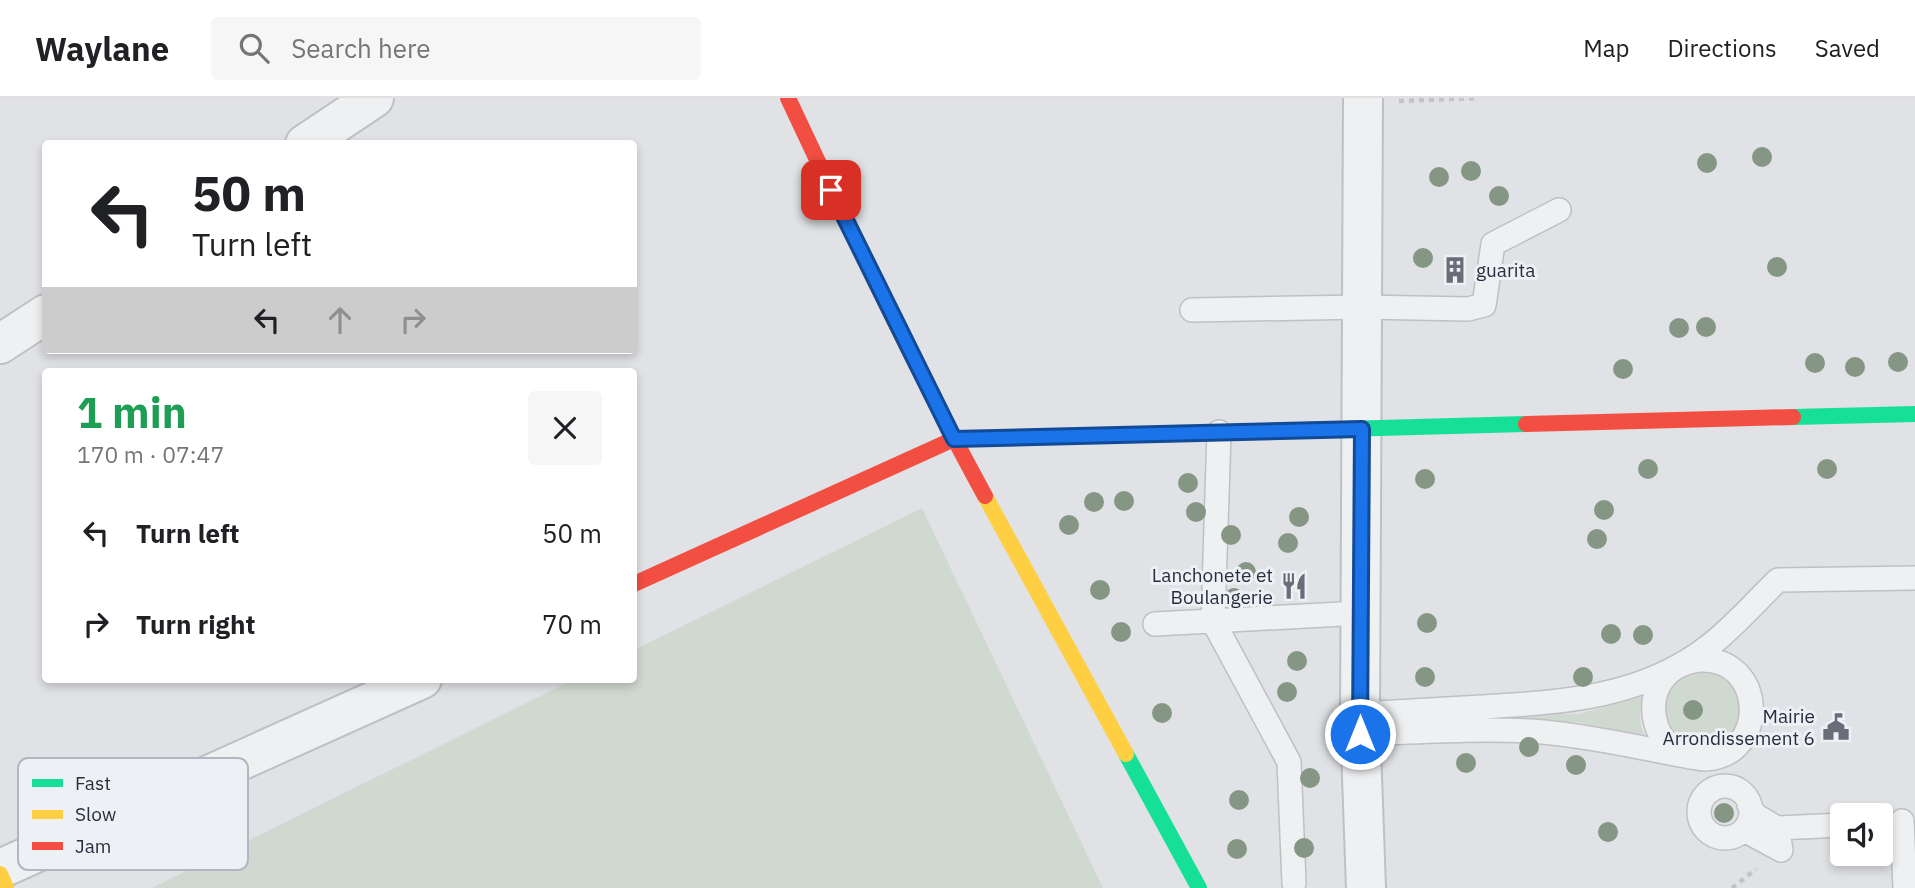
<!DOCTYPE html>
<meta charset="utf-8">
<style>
body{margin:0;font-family:"IBM Plex Sans",sans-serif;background:#f6f6f6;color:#202124;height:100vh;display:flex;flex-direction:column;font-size:26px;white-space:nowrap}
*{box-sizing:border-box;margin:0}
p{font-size:23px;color:#757577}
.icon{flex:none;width:38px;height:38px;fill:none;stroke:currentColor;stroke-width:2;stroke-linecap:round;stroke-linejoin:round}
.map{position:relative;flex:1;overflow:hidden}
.details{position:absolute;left:42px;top:270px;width:595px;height:315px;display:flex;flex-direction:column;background:#fff;border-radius:7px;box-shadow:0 4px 10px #0003}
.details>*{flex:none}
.top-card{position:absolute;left:42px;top:42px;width:595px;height:214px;border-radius:7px;box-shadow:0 4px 10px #0003;background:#fff;color:#202124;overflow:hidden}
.buttons{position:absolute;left:1830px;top:705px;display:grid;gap:14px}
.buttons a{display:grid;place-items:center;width:63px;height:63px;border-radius:7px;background:#fff;box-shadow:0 4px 10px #0003;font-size:35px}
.pin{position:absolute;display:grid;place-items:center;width:60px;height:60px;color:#fff;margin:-30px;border-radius:14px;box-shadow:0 4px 10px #0006}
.me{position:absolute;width:77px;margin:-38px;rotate:0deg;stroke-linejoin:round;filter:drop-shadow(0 0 5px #0008)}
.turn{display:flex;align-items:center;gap:24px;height:147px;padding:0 35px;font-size:32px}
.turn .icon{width:91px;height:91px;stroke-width:2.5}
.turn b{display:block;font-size:49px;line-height:60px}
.lanes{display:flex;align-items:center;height:66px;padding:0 35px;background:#0003;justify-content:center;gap:35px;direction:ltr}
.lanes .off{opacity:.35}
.round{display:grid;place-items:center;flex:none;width:74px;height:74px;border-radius:7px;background:#f6f6f6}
.head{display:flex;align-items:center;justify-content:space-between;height:119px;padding:0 35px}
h1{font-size:42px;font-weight:800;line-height:52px;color:#1e9e55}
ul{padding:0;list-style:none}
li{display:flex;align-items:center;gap:21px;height:91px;padding:0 35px}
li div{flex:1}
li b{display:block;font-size:26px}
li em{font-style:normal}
header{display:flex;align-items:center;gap:42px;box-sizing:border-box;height:98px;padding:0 35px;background:#fff;border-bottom:2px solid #e0e0e0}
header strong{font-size:33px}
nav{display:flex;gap:38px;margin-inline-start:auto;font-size:24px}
.search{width:490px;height:63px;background:#f6f6f6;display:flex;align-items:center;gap:18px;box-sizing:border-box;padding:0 24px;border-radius:7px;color:#757577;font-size:26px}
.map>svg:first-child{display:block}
.green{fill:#d0d9d0}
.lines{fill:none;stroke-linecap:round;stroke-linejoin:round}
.lane-casing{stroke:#bec0c3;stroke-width:26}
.street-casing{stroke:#bec0c3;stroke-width:42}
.path{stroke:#c2c3c8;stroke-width:4.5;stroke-dasharray:5 5;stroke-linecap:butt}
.lane{stroke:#eff0f2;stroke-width:23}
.street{stroke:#eff0f2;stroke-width:38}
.fast{stroke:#16e098;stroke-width:16}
.slow{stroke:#ffcf43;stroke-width:16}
.jam{stroke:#f24e42;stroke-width:16}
.tree{fill:#859784}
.route-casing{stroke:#114b97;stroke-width:18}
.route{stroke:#1a73e8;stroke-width:12}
.labels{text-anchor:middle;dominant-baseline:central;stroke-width:6;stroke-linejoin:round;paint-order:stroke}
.poi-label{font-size:19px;fill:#282e3d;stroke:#edf0f5;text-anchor:end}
.key{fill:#edf0f5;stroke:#b2b6be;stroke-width:2}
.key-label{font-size:19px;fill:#282e3d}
</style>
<header>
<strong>Waylane</strong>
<div class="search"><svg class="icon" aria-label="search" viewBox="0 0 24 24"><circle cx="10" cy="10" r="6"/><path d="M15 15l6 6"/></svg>Search here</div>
<nav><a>Map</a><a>Directions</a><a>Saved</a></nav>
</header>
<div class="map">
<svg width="1915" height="790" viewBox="0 0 1915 790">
<rect width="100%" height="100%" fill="#e0e2e5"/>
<path class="green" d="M922,410L1103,790H152L575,581H634V552Z
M1712,566L1745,594L1740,637L1701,656L1664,635C1662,578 1657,583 1712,566Z
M1644,598C1638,613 1638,630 1649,643L1578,624L1508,623V617L1579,616Z"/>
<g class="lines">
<defs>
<path id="lane" d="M1192,212L1362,209L1468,211L1484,207L1493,146L1559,112
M1219,334L1213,523L1289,664L1294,785
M1155,526L1361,515
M1360,616C1401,614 1441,611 1482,609C1563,604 1642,600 1709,548C1734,529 1755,504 1778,482L1915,480
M1360,636C1417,634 1474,630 1531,633C1584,637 1637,649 1690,659C1695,659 1700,661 1705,661C1769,658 1766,559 1700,562C1687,563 1672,569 1663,581C1647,602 1652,637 1675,652C1679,655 1685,657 1690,659
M1699 714a26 26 0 1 1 52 0a26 26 0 1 1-52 0Z
M1749,707L1755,717L1777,730L1843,727
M1902,723L1905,790
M1744,732L1781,752L1777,730"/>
<path id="street" d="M1363,0L1360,623L1366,790
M305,46L374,0
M0,246L46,216
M0,771L422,581"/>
</defs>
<use href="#lane" class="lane-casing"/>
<use href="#street" class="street-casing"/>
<path class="path" d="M1399,3L1479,0
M1732,790L1756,771"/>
<use href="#lane" class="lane"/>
<use href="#street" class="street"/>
<path class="fast" d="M1793,319L1915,316
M1045,339L1526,326
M1126,656L1199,790"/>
<path class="slow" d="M985,398L1126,656
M0,776L6,790"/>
<path class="jam" d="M788,0C851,134 914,268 985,398
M1526,326L1793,319
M634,486L954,341L1045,339"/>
</g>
<g class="tree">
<circle cx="1762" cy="59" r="10"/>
<circle cx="1707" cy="65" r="10"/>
<circle cx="1471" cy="73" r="10"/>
<circle cx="1439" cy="79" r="10"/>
<circle cx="1499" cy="98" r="10"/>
<circle cx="1423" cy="160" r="10"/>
<circle cx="1777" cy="169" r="10"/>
<circle cx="1706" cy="229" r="10"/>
<circle cx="1679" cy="230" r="10"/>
<circle cx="1898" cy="264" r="10"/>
<circle cx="1815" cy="265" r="10"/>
<circle cx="1855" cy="269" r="10"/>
<circle cx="1623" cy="271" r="10"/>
<circle cx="1648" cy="371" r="10"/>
<circle cx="1827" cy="371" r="10"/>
<circle cx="1425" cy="381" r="10"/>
<circle cx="1188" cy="385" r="10"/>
<circle cx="1124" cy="403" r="10"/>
<circle cx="1094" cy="404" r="10"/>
<circle cx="1604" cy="412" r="10"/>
<circle cx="1196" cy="414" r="10"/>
<circle cx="1299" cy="419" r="10"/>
<circle cx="1069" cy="427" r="10"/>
<circle cx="1231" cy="437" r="10"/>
<circle cx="1597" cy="441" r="10"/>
<circle cx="1288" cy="445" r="10"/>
<circle cx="1246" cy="474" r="10"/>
<circle cx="1100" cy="492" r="10"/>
<circle cx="1234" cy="500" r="10"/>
<circle cx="1427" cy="525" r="10"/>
<circle cx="1121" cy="534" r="10"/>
<circle cx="1611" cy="536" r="10"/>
<circle cx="1643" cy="537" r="10"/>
<circle cx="1297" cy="563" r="10"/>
<circle cx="1425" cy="579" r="10"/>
<circle cx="1583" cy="579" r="10"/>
<circle cx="1287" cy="594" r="10"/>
<circle cx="1693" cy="612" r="10"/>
<circle cx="1162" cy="615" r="10"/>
<circle cx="1529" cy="649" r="10"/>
<circle cx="1466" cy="665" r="10"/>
<circle cx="1576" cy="667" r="10"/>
<circle cx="1310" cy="680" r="10"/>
<circle cx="1239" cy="702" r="10"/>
<circle cx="1724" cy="715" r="10"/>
<circle cx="1608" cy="734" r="10"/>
<circle cx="1304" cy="750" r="10"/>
<circle cx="1237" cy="751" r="10"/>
</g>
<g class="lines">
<defs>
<path id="route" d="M831,92L954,341L1362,331L1360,636"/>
</defs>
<use href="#route" class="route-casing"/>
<use href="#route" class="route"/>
</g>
<defs>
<symbol id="building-bare" viewBox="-9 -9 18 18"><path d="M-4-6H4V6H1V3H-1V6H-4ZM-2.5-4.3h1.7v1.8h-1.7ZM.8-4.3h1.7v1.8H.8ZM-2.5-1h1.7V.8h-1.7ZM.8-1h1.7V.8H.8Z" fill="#686d78" stroke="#edf0f5" stroke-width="2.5" paint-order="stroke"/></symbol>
<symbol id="restaurant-bare" viewBox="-9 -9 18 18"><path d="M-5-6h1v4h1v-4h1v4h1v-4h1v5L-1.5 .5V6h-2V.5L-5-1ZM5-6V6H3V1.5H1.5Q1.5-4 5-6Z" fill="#686d78" stroke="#edf0f5" stroke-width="2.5" paint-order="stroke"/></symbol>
<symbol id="civic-bare" viewBox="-9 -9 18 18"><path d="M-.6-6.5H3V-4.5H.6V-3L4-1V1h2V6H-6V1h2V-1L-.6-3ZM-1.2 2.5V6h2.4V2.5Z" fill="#686d78" stroke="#edf0f5" stroke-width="2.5" paint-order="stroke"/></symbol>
</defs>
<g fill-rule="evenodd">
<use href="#building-bare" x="1436" y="153" width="38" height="38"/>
<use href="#restaurant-bare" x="1275" y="469" width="38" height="38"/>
<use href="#civic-bare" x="1817" y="610" width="38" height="38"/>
</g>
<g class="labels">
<g class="poi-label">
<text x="1476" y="172" text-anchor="start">guarita</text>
<text x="1273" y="477">Lanchonete et<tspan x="1273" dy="22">Boulangerie</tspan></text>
<text x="1815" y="618">Mairie<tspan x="1815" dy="22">Arrondissement 6</tspan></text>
</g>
</g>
<rect x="18" y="660" width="230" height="112" rx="10" class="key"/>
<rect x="32" y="681" width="31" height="8" fill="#16e098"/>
<rect x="32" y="712" width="31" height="9" fill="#ffcf43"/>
<rect x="32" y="744" width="31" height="8" fill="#f24e42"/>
<g class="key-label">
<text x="75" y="692">Fast</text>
<text x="75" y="723">Slow</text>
<text x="75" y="755">Jam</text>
</g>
</svg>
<div class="buttons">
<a><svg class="icon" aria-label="sound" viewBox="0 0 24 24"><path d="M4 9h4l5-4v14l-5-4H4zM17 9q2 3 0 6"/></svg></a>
</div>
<div class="pin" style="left:831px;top:92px;background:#d93025"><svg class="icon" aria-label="arrive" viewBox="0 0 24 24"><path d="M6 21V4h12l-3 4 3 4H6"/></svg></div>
<svg class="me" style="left:1360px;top:636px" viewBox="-20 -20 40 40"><circle r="17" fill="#1a73e8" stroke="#fff" stroke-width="3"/><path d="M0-11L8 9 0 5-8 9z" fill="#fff"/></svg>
<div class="top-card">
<div class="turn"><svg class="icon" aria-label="left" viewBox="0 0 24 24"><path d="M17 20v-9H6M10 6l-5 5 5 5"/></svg><div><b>50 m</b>Turn left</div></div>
<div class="lanes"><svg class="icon" aria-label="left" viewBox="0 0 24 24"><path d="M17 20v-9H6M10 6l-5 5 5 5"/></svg><svg class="icon off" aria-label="ahead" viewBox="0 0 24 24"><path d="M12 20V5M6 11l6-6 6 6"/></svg><svg class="icon off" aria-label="right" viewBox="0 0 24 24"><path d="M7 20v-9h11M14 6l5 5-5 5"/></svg></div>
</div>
<section class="details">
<div class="head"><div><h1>1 min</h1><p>170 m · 07:47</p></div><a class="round"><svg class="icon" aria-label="close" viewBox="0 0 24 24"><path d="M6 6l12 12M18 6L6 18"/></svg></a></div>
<ul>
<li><svg class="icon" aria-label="left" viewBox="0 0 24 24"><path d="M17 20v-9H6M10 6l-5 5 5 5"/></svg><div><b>Turn left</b></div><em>50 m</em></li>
<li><svg class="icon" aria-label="right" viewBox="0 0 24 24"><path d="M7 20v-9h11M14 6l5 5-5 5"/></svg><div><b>Turn right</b></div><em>70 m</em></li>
</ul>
</section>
</div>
